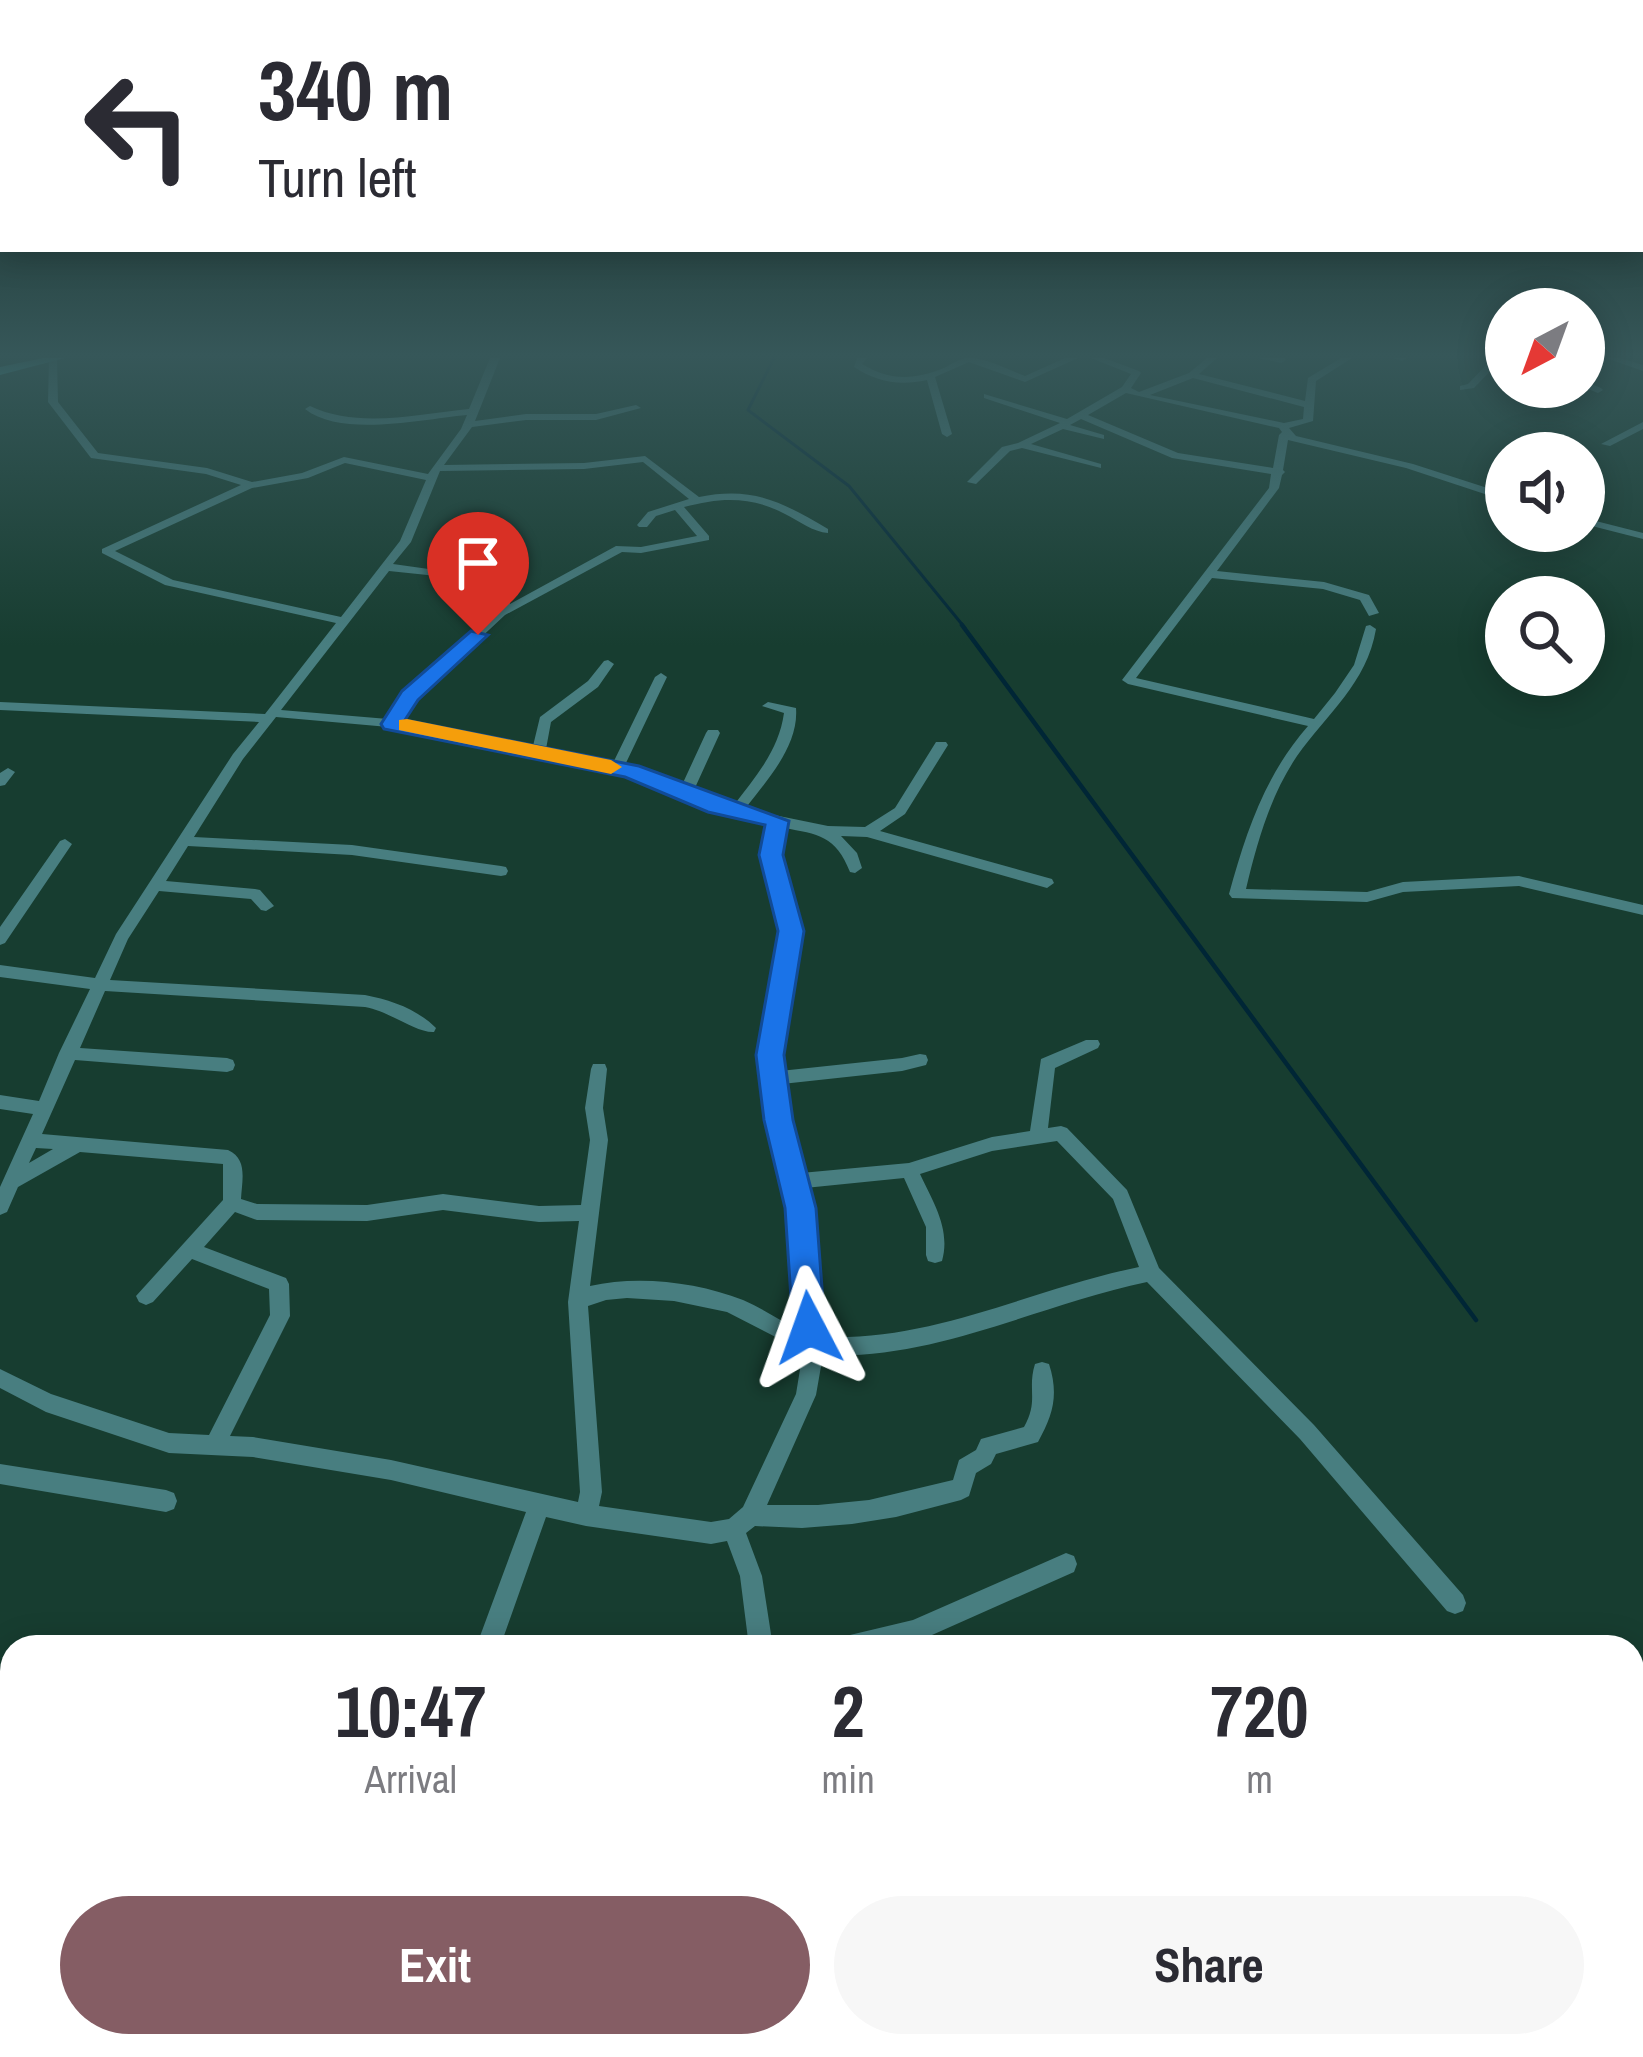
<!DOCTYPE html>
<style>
body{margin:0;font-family:"Archivo Narrow",sans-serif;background:#f7f7f7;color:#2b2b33;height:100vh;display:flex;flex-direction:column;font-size:45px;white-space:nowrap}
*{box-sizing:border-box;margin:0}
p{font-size:39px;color:#7c7c81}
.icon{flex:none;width:66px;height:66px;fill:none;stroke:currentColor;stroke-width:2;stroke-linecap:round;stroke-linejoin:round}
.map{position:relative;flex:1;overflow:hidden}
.sheet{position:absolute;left:0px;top:1635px;width:1644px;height:423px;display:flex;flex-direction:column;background:#fff;border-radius:36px 36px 0 0;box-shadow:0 6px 30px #0003}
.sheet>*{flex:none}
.guide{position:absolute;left:0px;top:0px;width:1644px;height:252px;box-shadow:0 6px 30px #0003;background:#fff;color:#2b2b33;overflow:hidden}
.needle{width:78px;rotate:221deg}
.buttons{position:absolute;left:1485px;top:288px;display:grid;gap:24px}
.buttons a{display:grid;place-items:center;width:120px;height:120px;border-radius:50%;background:#fff;box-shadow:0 6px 30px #0003;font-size:60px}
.pin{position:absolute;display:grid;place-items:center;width:102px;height:102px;color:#fff;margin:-123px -51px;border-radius:50% 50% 50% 0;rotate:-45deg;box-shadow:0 0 12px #0007}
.pin .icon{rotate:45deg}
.me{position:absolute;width:132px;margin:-66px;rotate:356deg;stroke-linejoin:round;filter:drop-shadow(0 0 9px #0008)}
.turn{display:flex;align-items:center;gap:42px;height:252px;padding:0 60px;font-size:54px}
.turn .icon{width:156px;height:156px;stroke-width:2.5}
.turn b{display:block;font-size:84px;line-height:102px}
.eta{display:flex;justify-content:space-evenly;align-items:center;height:204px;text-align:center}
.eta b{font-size:72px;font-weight:700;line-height:84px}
.action{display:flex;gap:24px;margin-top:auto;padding:24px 60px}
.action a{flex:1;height:138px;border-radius:72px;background:#855d64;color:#fff;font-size:48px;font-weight:700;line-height:138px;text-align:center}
.action a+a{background:#f7f7f7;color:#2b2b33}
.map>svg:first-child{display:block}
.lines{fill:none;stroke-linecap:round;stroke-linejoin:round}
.stream-far1{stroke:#002636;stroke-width:3}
.stream{stroke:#002636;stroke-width:4.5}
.minor{fill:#487e80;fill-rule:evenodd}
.major{fill:#49c5cb;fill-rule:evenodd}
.route{fill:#1a73e8;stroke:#114b97;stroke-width:3}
.slow{fill:#f59e0b}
</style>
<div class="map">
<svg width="1643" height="2057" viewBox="0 0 1643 2057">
<rect width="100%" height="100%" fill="#173d30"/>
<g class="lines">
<path class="stream-far1" d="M774,358L748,410L849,486L965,628"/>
<path class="stream" d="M962,625L1476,1320"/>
<path class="minor" d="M49,358L57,360L58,402L98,453L207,468L252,482L302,473L344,457L428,474L461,429L467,415C422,419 342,438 305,409L310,406C358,429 418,414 469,409L490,358H500L475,421L526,414H596L636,405L641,408L596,420H526L472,427L444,465L584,463L645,456L699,497C753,486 782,502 828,529V533C813,532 799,521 785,514C751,496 721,497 684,507L709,536V540L641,553L622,552L505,615L415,699L400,720L533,746L540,717L588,681L604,661L608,660L614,664L598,687L551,722L546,749L613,763L655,677L661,673L667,677L625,765L682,785L706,733L708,730H718L720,733L694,790L734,805C756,776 779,750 784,713L762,706L768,702L796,708C799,746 767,780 745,809L828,826L865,827L895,808L936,742H946L948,745L905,814L880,831L1052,879L1054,883L1047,888L867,837L841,836L857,853L862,868L855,873L850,872C836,836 818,834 784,828L778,855L799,931L778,1055L780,1071L902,1058L920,1054L926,1055L928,1060L926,1065L902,1071L782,1084L787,1120L801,1173L909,1163L992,1137L1030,1131L1041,1059L1086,1040H1098L1100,1044L1098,1048L1055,1068L1048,1128L1061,1126L1067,1128L1127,1190L1159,1268L1314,1425L1463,1595L1466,1603L1463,1611L1455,1614L1447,1611L1300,1439L1147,1282C1037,1305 937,1360 823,1355L816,1395L767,1505H818L869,1500L953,1480L959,1460L976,1450L981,1439L1024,1427C1039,1401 1027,1389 1035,1364L1042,1362L1049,1364C1059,1395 1053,1415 1038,1442L996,1454L991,1464L976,1473L969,1496L961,1500L896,1517L852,1524L802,1528L755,1526L746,1533L762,1576L773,1647H749L740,1576L727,1541L711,1544L586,1526L546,1517L500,1647H476L526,1512L391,1480L253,1457L169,1453L46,1412L0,1388V1369L51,1394L169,1433L209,1435L270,1315L269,1289L192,1259L153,1302L146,1305L139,1302L136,1296L223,1200V1164L80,1152L18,1187L7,1212L0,1215V1187L33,1114L0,1109V1095L39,1101L59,1053L90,989L0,977V965L95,978L116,934L233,754L259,722L0,710V702L265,714L336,623L165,585L102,553V549L241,485L206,474L91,458L48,402ZM643,462L689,499L648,512L637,525L639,527H647L656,516L675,510L697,536L641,547L616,546L510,604L509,598L443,571L393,564L411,542L440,471L584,469ZM345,463L426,480L400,541L341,617L173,580L115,551L252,488L308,478ZM389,571L437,576L498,602L493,615L405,693L388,719L281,710ZM276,717L411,729L628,775L731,815L770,825L764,855L783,931L762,1055L769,1120L792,1208L803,1332C782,1322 764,1309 743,1300C697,1282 638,1275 590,1286L608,1140L603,1108L607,1069L605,1064H593L591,1069L585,1108L590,1140L581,1205L539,1206L443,1194L367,1205L257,1204L241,1199C242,1180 248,1159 228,1150L42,1134L75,1060L227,1072L233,1070L235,1065L233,1060L227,1058L80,1048L105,991L365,1007C389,1011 416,1033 434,1032L436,1028C417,1009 391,1000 365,995L110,980L128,939L159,891L251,899L261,910L266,911L274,906L260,890L255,889L166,881L188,846L352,855L501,876L506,875L508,871L506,867L501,866L352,845L194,837L243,759ZM1057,1141L1113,1199L1139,1267C1031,1289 936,1341 823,1337L810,1208L805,1188L904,1178L926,1227V1255L928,1261L935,1263L942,1261C951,1229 933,1202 920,1174L992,1151ZM36,1148L53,1149L29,1163ZM443,1210L539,1222L579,1221L568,1302L580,1492L578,1502L391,1460L253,1437L230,1436L290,1316L289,1284L286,1278L204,1247L235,1212L257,1220L367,1221ZM627,1298L674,1301L727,1312L803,1351L796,1394L743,1507L729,1519L711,1522L599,1506L602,1492L588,1306L606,1300Z
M857,358H867L862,364C889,381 915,380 944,368C953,363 960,358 970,358C988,358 1008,370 1025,376L1065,358H1078L1025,382L969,362L935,377L952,434L947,437L942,434L927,380C899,386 877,382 854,367Z
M1091,358H1104L1139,371L1141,373L1131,388L1139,392L1189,373L1207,358H1217L1199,374L1305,401L1308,378L1341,358H1352L1316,381L1313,421L1289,428L1296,436L1413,464L1506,494V501L1406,468L1288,440L1283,470L1285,472L1282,475L1279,488L1217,571L1324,582L1369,595L1379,613L1369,616L1360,600L1323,589L1212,578L1136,678L1314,719L1335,693L1354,665L1366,626L1370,625L1376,629C1367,683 1327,714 1297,756C1270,796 1257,843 1246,889L1367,892L1403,882L1519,876L1643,905V915L1519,886L1403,892L1367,902L1232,898L1229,894C1246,832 1265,775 1308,726L1128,684L1122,680L1269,488L1271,474L1172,458L1081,419L1070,425L1104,435V439L1063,429L1031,444L1101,464V468L1022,448L1010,451L976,484L967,482L1002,447L1018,443L1060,423L984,398V394L1067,419L1122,387L1131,374ZM1193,378L1304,407L1303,419L1284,423L1150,395ZM1126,393L1279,428L1282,432L1279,435L1273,468L1178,453L1088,415Z
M1258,358H1284L1286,360L1281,363Z
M1393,358H1407L1402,361Z
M1493,358H1503L1474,388L1460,390V386L1468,384Z
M1587,358H1597L1584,368V360Z
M1606,358H1620L1643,365V371Z
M1584,381L1601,388L1603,390L1598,393L1583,387Z
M1643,422V429L1610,446L1601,444Z
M1584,518L1643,533V539L1584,524Z
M8,768L15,772L5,785L0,786V773Z
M65,839L72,844L5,943L0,945V927L60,841Z
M0,1464L166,1490L174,1493L177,1501L174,1509L166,1512L0,1484Z
M1066,1553L1074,1556L1077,1564L1074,1572L914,1643L896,1647H838L842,1639L850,1635L913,1620Z
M12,1935V1971L0,1978V1942Z
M849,2046H891L884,2057H843Z"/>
<path class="major" d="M43,358H65L0,375V367Z"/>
</g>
<linearGradient id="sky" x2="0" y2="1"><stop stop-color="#0d221a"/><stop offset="0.55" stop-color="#365759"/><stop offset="1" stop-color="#365759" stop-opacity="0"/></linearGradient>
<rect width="1643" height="646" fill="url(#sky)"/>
<path class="route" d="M471,631L488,635L418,700L405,720L639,766L789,821L783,855L804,931L784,1055L793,1120L816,1208L825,1328L821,1338L809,1343L798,1338L793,1328L785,1208L764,1120L756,1055L778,931L759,855L765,825L708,812L625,777L384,729L381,724L402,691Z"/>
<path class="slow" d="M407,719L611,760L622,767L611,774L399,730V720Z"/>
</svg>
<div class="buttons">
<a><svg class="needle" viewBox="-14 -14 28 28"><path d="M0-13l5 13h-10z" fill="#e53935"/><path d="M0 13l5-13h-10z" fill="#7c7c81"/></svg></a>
<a><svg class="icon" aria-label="sound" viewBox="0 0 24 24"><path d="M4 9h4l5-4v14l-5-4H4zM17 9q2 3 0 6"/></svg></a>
<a><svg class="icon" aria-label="search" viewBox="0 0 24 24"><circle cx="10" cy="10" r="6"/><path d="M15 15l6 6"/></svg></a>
</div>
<div class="pin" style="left:478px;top:635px;background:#d93025"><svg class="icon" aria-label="arrive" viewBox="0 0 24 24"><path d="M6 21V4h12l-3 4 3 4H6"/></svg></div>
<svg class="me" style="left:809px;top:1328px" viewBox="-20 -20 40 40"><path d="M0-17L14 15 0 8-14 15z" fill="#1a73e8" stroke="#fff" stroke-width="4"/></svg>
<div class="guide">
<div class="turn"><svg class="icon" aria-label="left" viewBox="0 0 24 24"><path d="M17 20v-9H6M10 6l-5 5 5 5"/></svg><div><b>340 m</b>Turn left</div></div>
</div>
<section class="sheet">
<div class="eta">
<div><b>10:47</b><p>Arrival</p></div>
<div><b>2</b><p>min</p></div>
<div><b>720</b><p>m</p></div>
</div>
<div class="action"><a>Exit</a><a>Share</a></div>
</section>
</div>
